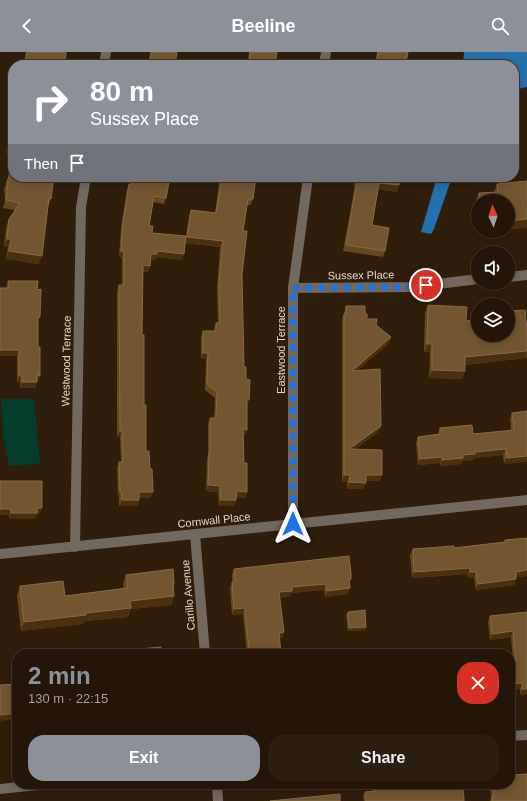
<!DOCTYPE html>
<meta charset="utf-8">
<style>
body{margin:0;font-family:Arial,sans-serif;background:#2b1f12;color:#f1f3f6;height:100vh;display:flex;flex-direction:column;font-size:15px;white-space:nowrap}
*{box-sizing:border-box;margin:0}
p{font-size:13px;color:#a39f9c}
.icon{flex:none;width:22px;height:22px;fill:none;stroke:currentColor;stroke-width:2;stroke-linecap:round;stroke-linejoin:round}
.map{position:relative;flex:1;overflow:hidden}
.details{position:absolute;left:12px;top:597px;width:503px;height:140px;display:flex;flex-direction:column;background:#231608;border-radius:16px;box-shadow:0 2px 10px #0003,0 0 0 1px #403529}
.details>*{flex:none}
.top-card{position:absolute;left:8px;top:8px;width:511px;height:122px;border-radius:16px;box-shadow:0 2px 10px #0003,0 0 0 1px #403529;background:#8c9099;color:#fff;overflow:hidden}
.needle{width:26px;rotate:357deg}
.fabs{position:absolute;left:471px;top:142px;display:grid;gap:8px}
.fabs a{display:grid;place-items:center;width:44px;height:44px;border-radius:50%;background:#231608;box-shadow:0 2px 10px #0003,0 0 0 1px #403529;font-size:20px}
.pin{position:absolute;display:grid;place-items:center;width:34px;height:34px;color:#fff;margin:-17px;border:2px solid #fff;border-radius:50%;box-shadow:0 1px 4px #0007}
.me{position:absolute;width:44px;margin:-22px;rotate:0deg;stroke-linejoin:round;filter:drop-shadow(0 0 3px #0008)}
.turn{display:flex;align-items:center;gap:14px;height:84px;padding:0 16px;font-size:18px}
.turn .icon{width:52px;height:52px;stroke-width:2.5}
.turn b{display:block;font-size:28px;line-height:34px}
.then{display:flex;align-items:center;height:38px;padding:0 16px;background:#0003;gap:8px;font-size:15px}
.round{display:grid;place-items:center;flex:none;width:42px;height:42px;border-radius:16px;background:#2b1f12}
.summary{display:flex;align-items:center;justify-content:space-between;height:68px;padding:0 16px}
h1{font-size:24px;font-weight:600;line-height:30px;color:#8c9099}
.cta{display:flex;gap:8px;margin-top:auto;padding:8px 16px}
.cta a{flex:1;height:46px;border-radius:16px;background:#8c9099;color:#fff;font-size:16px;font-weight:600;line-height:46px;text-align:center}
.cta a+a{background:#2b1f12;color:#f1f3f6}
header{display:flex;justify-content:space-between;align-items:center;height:52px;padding:0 16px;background:#8c9099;color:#fff;font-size:18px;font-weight:600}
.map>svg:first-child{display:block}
.green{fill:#043d29}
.water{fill:#2371af}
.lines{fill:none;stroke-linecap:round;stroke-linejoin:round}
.minor{stroke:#71685e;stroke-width:10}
.wall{fill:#66471f}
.shaded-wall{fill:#4b300f}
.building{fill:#735631;stroke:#856a49}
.route{stroke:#1a73e8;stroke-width:7;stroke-dasharray:0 12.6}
.labels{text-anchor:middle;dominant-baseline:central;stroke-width:4;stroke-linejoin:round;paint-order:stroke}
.street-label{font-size:11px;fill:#e1d5c9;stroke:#2f1e0a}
</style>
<header><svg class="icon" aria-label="back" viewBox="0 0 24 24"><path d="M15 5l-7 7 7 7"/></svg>Beeline<svg class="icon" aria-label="search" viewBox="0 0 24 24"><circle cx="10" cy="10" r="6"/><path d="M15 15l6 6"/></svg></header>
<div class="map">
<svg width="527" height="749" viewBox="0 0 527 749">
<rect width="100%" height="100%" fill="#2f1e0a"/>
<path class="green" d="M1,347H34L40,412L9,414L3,384Z"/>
<path class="water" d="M464,0H527V35L514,38V13H463Z
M437,125H452L434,177L431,182L421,180Z"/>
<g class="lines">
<path class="minor" d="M104,13L106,0
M324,13L326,0
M508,225L527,223
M293,236L413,235L478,227
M293,472V236L308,125
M195,482L205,602
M75,495L81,155L86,125
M0,502L527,448
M510,684L527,683
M217,732L218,749
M0,737L47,732"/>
</g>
<path class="wall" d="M26,0H66L65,13H21L22,10H24Z
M150,0H177L175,13H148Z
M249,0H277L275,13H244L246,8L248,9Z
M377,0H408L407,6L405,12H403V13H375Z
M13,65V125L51,147L48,154L39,212L6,207L8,195H4L6,175L9,167L15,158L3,156L5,148L4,137L8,128L10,102L6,101Z
M132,125H170L166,146L164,152L153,150L149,174L152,181L182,208L156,205L155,208H151L150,214L148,220H143L142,283L144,353L146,399L150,417L153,440L150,446H139V448L137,454H119V446H118L117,416L119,410H121L120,385H117V239L119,233H122V206L119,205L121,176L127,138L129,132H131Z
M220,125H256L253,147L250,153H247L243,179L242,223L244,315L246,327L247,353V378L245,383H243L244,411L247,440L245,446L236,445V448L234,454H219L218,440L206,439L207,407L208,403V372L210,366H214L215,346L205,338L206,307H201V285L203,279H214V277L216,271H218L217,237L220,195L185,191L189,164L191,158L215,161Z
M354,125H401L399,133L397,140L378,137L372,173L385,199L383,205L343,199L355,134H353Z
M497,132L508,149H478V173L475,150L479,141L494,140Z
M8,229L37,238L38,271V329H37L35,336H20V329L17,330V304L6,236Z
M428,253L466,269L508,264L510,259L527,277V305L526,306L465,313V319L462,327L429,326L430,300H424L425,261Z
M346,254L365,262L367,267L376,273L391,285L389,291L357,319L381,374L378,380L355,397L380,429H366L363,437H347V430H342V268Z
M527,359L504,412L503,403L474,406L473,408L462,409L461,412L440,414V411L418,413L416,391L418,385L438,382L440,376L473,382L511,379L510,367L512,361Z
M0,429L42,456L39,462H37L35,467H9V463Z
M505,488L527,524L516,525L514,533L476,538L474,526H468V522L412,526L410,503L413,497L454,496L504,490Z
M234,517L351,527L350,531L348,542L325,545L324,538L291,541L290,544L279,546L284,580L282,586H279L281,602H247L243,562L232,563L230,536L232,530V522Z
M126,523L174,532L173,534L174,544L171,553L131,557L128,565L84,569L83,572L21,579L17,543L20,534L65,544L124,536L123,532Z
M348,560L366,575L365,578L348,579L346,563Z
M527,560V642L520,643V637L513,610L511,585L490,588L488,570L490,564Z
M512,723L527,749H490L491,746L490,732H510Z
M374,732L400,736L464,749H364L363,745L365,740L373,739L372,737Z"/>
<path class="shaded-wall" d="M355,128H357L355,134H353Z
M379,131L399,133L397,140L377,137Z
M527,167V176L508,178V169Z
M187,185L223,189L220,195L185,191Z
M7,187H11L8,195H4Z
M9,199L42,204L39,212L6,207Z
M121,199L124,200L122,206L119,205Z
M157,199L184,202L182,208L156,205L155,208H149L151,202Z
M143,213L150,214L148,220L141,219Z
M391,285L389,291L350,325L352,319Z
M427,292H432L430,300H424Z
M0,298H19L17,304H0Z
M527,299L526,306L463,313L465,305Z
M203,301H208L206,307H201Z
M432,318L465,319L462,327L429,326Z
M37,323L40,324L38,329H35Z
M19,324H22L20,329L17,330Z
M22,330H37L35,336H20Z
M381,374L378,380L347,403L349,397Z
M243,377L247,378L245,383H241Z
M120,379H122L120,385H117Z
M506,397L503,403L474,406L473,408L462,409L461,412L440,414L442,408L475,400Z
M527,404V410L504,412L507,406Z
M442,405L440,411L418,413L420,407Z
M344,423H350L347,430H342Z
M366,423H382L380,429H363Z
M349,430L366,431L363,437H347Z
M208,433L220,434L218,440L206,439Z
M237,439L247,440L245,446L234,445Z
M120,440H121L119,446H118Z
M139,440H153L150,446H136Z
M122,448H139L137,454H119Z
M221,448H236L234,454H219Z
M37,456H42L39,462H37L35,467H9L11,461Z
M0,457H11L9,463H0Z
M470,516L468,522L412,526L414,520Z
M527,518V524L513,526L516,520Z
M470,520H476L474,526H468Z
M516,527L514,533L476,538L478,532Z
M326,532L324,538L291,541L290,544L276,546L279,540L292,535Z
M350,536L348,542L325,545L327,539Z
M174,544L171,553L131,557L128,565L84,569L83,572L21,579L24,570L130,549Z
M245,556L243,562L232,563L234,557Z
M366,575L365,578L348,579L349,576Z
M513,579L511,585L490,588L492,582Z
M284,580L282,586L276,587L279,581Z
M249,598H253L252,602H248Z
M522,631L520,637L510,638V632Z
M522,637H527V642L520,643Z
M17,661V667L0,669V663Z"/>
<path class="building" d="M27,0H66L65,13H22V10H25Z
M152,0H177L175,13H149Z
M250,0H277L275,13H245L246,8L249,9Z
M378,0H408L407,6H405L403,13H379V9H377Z
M217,11L227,13H217Z
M13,71V125H54L51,147L49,146L42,204L9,199L11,187H7L9,167L20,151L6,148L7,140V130L10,121L13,94L9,93Z
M133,125H170L166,146L154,144L149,174H153L152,181L186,184L184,202L157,199V202H151L150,214L143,213L142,283H144V353H146V399H149L150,417H152L153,440H139V448H122L121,440H120L119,410H123L122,379H120L119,233H124V200L121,199L123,170L129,132H132Z
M222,125H256L253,147H248L243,179H247L242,223L244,315H246V327L250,328L249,348H247V378L243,377L244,411H247V440L237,439L236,448H221L220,434L208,433L209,401H210V366H216L217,340L207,332L208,301H203V279H216V271H220L219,231L223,189L187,185L191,158L216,161Z
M356,125H401L399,133L379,131L372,173L389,176L385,199L346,193L357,128H355Z
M527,129V167L508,169V149H479V141L498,140L497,132Z
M8,229H38L37,238L41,237L40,265L38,266V295H40V324L37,323V330H22V324H19V298H0V236H9Z
M428,253L467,255L466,269L478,267V283H508V264H511L510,259L525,258L527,277V299L465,305V319L432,318V292H427Z
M346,254H365V262H367V267H377L376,273L391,285L352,319L380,317L381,374L349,397L382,398V423H366V431L349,430L350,423H344V262H346Z
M527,359V404L507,406L506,397L475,400V402L463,403V406L442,408V405L420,407L418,385L440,382V376L472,373L473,382L514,378L512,361Z
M0,429H42V456H37V461H11V457H0Z
M527,486V518L516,520V527L478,532L476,520H470V516L414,520L413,497L454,494V496L505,490V488Z
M349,504L351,521V527H349L350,536L327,539L326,532L292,535V539L279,540L284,580L279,581L281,602H253V598H249L245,556L234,557L232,530H235L234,517Z
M173,517L174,532H173L174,544L130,549L131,556L86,561V563L24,570L20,534L63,529L65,544L128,536L126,523Z
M365,558L366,575L349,576L348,560Z
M527,560V637H522V631L510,632V611L516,610L513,579L492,582L490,564Z
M161,595L162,602H141L140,597Z
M15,630H17V661L0,663V633L15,632Z
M527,722V749H492V744H494L492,732H510V725H512V723Z
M374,732H399L400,736L450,732H463L464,749H366L365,740L375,739Z
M340,742V749H270Z"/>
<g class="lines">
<path class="route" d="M293,472V236L413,235L426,233"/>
</g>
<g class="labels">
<g class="street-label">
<text transform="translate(361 223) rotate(-1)">Sussex Place</text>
<text transform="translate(281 298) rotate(-90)">Eastwood Terrace</text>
<text transform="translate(66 309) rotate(-89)">Westwood Terrace</text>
<text transform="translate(214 468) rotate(-6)">Cornwall Place</text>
<text transform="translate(188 543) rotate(-95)">Carillo Avenue</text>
</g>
</g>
</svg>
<div class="fabs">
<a><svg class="needle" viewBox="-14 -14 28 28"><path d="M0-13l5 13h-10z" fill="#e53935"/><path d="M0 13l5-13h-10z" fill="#a39f9c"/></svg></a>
<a><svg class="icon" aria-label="sound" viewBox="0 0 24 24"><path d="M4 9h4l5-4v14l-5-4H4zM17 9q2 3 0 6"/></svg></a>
<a><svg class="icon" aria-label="layers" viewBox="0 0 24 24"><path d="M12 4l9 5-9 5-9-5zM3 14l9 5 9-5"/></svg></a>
</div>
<div class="pin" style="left:426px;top:233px;background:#d93025"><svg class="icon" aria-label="arrive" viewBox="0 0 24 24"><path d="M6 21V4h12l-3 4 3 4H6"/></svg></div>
<svg class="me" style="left:293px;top:472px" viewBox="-20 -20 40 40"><path d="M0-17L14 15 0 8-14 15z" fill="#1a73e8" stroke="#fff" stroke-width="4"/></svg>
<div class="top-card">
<div class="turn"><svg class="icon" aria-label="right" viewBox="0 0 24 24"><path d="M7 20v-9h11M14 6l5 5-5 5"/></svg><div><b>80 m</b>Sussex Place</div></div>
<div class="then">Then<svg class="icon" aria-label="arrive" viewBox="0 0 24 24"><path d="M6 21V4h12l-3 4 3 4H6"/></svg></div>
</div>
<section class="details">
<div class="summary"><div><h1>2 min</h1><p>130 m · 22:15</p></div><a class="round" style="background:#d93025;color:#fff"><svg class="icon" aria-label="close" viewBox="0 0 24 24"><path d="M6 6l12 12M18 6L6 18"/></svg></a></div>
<div class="cta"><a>Exit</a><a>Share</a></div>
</section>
</div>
